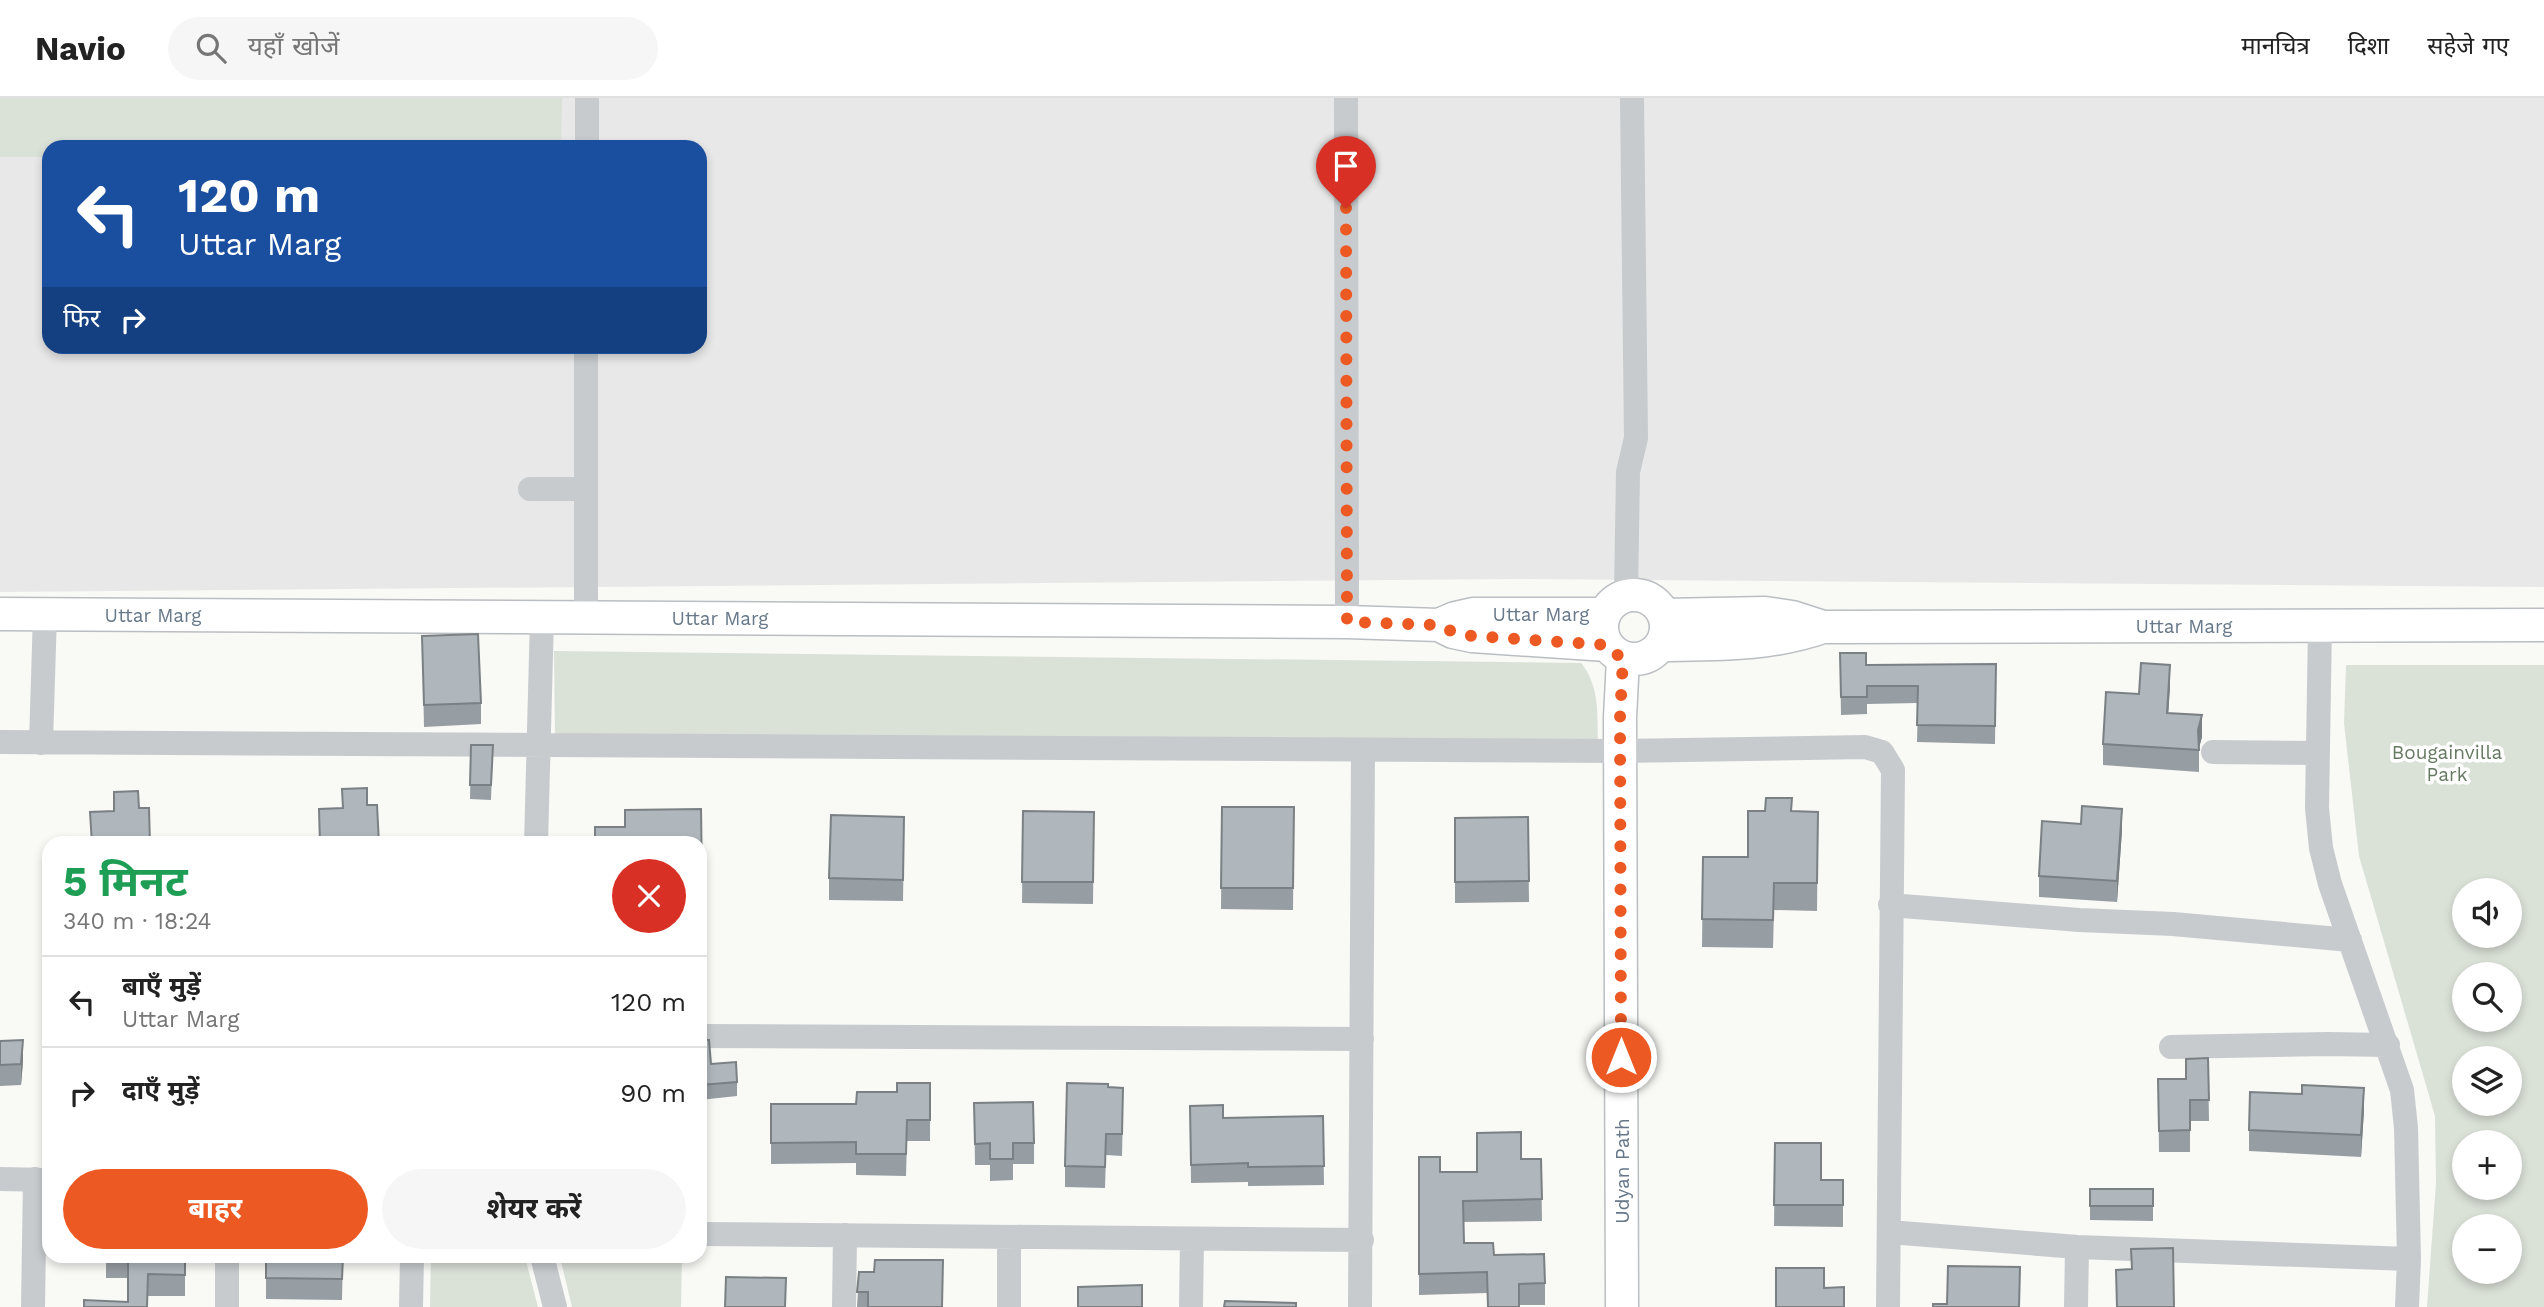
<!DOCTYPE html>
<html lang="hi">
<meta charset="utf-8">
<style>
body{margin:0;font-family:"Work Sans","Noto Sans Devanagari",sans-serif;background:#f6f6f6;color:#222;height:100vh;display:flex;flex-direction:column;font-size:26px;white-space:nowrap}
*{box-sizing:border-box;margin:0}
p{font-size:23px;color:#767676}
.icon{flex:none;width:38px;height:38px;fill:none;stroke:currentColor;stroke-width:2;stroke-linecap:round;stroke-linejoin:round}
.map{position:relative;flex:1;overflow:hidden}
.panel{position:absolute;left:42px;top:738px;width:665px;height:427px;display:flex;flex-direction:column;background:#fff;border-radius:21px;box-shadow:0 4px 10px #0003}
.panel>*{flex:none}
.hud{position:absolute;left:42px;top:42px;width:665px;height:214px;border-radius:21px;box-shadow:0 4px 10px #0003;background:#1a4fa0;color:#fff;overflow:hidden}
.controls{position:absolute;left:2452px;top:780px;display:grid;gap:14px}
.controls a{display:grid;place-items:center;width:70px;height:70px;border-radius:50%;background:#fff;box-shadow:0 4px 10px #0003;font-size:35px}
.pin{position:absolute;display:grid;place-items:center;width:60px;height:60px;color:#fff;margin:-72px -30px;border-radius:50% 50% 50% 0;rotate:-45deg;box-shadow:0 0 7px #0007}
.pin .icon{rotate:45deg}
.me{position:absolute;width:77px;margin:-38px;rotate:0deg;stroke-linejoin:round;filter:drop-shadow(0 0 5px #0008)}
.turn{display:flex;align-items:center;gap:24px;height:147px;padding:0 21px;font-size:32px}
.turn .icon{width:91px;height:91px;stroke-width:2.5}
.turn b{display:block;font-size:49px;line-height:60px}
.then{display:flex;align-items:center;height:66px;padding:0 21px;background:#0003;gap:14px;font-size:26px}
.round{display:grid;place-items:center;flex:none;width:74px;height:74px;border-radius:37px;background:#f6f6f6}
.head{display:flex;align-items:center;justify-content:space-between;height:119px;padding:0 21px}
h1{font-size:42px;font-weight:700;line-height:52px;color:#1e9e55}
.cta{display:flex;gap:14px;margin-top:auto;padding:14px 21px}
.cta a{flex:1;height:80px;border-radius:42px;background:#ed5923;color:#fff;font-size:28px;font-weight:700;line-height:80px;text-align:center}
.cta a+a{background:#f6f6f6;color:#222}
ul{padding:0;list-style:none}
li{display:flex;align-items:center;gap:21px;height:91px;padding:0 21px;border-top:2px solid #e0e0e0}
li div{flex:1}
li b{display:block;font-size:26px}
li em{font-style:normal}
header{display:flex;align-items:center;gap:42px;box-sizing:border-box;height:98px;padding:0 35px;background:#fff;border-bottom:2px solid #e0e0e0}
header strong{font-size:33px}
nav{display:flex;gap:38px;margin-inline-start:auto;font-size:24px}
.search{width:490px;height:63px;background:#f6f6f6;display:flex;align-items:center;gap:18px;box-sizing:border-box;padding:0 24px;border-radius:38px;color:#767676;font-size:26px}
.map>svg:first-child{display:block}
.built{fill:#e7e8e7;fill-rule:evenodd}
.green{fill:#dae1d7;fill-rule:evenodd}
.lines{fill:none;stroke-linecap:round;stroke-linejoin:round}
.major-casing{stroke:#babec2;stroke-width:35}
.minor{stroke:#c7cbce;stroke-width:24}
.major{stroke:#fff;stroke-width:32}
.wall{fill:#969da3}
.shaded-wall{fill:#7a8084}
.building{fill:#afb7bd;stroke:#7a8084;stroke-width:2}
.route{stroke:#ed5923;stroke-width:12;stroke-dasharray:0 21.6}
.labels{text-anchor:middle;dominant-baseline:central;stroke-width:7;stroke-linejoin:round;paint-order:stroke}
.street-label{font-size:19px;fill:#667889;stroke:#fff}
.park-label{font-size:19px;fill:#667a62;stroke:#fff}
</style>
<header>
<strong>Navio</strong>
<div class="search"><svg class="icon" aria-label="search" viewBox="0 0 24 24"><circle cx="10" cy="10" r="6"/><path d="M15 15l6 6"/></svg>यहाँ खोजें</div>
<nav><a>मानचित्र</a><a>दिशा</a><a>सहेजे गए</a></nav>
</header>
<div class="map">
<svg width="2544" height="1209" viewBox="0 0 2544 1209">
<rect width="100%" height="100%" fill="#f9f9f6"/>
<path class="built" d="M0,0H2544V489L1512,481L0,494ZM49,49H700V248H49Z"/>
<path class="green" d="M0,0H562L561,49H49V59H0Z
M554,553L1581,565C1600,588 1597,616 1598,645L555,640Z
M2346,567H2544V1209H2427L2436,1085L2435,1018L2359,758L2344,625ZM2464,793H2510V838H2464ZM2464,877H2510V922H2464ZM2464,961H2510V1006H2464ZM2464,1045H2510V1090H2464ZM2464,1129H2510V1174H2464Z
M431,1158L525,1159L538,1209H430Z
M560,1159H682L681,1209H572Z"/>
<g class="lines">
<defs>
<path id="major" d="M1602 529a32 32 0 1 1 64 0a32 32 0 1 1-64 0Z
M0,516L1347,524L1439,527L1453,534L1472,538L1607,547
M1664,517L1765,515L1792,519L1823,529L2544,527
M1439,527L1455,520L1473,516H1604
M1661,547C1719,546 1767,548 1823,529
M1622,1209L1620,620L1623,560"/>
</defs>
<use href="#major" class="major-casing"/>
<path class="minor" d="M1346,0L1347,524
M587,49V0
M530,391H586
M1626,497L1628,374L1636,340L1632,0
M586,519V248
M2320,528L2317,710L2321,750L2330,786L2402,992L2406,1030L2409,1161L2407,1209
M0,644L1620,653L1865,649L1882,654L1893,672L1888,1209
M41,645L45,516
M2213,654L2317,655
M536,746L542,519
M1890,807L2079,822L2173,826L2350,842
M700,938L1362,941
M2171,949L2328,946L2388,947
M0,1081L49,1082
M1889,1134L2077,1149L2409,1161
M700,1136L1362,1142
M1009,1139V1209
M227,1158V1209
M542,1158L555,1209
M33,1209L35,1081
M411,1209L412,1158
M844,1209L845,1137
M1191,1209L1192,1141
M1360,1209L1363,652
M2076,1209L2077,1149"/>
<use href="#major" class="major"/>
</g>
<path class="wall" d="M422,538L481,605V626L424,629Z
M1840,555L1866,567L1996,566L1995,646L1917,644L1918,605L1867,606V616L1841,617Z
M2170,588L2168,615L2202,639L2199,650V674L2103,667V646L2139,596Z
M471,647H493L491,702L470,701Z
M1222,709H1294L1293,812L1221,811Z
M701,711L702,800H700V746Z
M1023,713L1094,714L1093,806L1022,805Z
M1792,713L1818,714L1817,813L1774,812L1773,850L1702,849L1703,759H1748Z
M1528,719L1529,804L1455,805V720Z
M2122,732L2117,804L2039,799V778Z
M904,740L903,803L829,802V780Z
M700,942L711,966L737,984V998L700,1002Z
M0,943L23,963L21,987L0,988Z
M2208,960L2209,1023H2190V1054H2159L2158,981H2186Z
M930,985V1043H907L906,1078L856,1077V1065L771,1066V1006H856Z
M1108,989L1123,1011L1122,1058L1106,1057L1105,1090L1065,1089V1068Z
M974,1005L1034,1045V1066H1013V1082L990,1083V1067H975Z
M1190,1008L1223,1020L1323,1018L1324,1087L1248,1088V1084L1191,1085Z
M2364,1012L2361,1059L2249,1053V1032Z
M1775,1045L1821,1082H1843V1129L1774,1128Z
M1419,1059L1440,1074H1477L1521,1061H1541L1542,1123L1463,1124L1464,1145L1494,1157L1545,1185V1207H1519L1487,1195L1419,1197Z
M2090,1091H2153V1123L2090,1122Z
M106,1158H185V1198H148L128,1204V1180H106Z
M266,1158H343L342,1202L266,1201Z
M859,1174L942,1209H857Z"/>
<path class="shaded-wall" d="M2170,567V588L2167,636V615Z
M2202,617V639L2198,653V632Z
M2122,711V732L2117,804V783Z
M23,942V963L21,987V966Z
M2364,990V1012L2361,1059V1037Z"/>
<path class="building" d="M478,536L481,605L424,607L422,538Z
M1840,555H1866V567L1996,566L1995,628L1917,627L1918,588H1867V599H1841Z
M2141,565L2170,567L2167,615L2202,617L2198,632L2199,652L2103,646L2106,594L2139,596Z
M471,647H493L491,687H470Z
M367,690V707H377L379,746H320L319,711L343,710L342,691Z
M138,693L139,710H149L150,746H92L90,714L114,713V694Z
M1766,700H1792L1791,713L1818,714L1817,785H1774L1773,822L1702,821L1703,759H1748V713H1765Z
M2082,708L2122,711L2117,783L2039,778L2042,723L2081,726Z
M1222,709H1294L1293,790H1221Z
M701,711L702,779H700V746H595V729H625V712Z
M1023,713L1094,714L1093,784H1022Z
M831,717L904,719L903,782L829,780Z
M1528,719L1529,783L1455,784V720Z
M23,942L21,966L0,967V943Z
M700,942H709L711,966L736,964L737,984L700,987Z
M2208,960L2209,1002H2190V1032L2159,1033L2158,981H2186V961Z
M897,985H930V1022H907L906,1056H856V1044L771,1045V1006H856L857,994H897Z
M1067,985L1108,986V989L1123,990L1122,1036H1106L1105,1069L1065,1068Z
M2302,987L2364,990L2361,1037L2249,1032L2250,994L2302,996Z
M1033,1004L1034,1045H1013V1061H990V1045L975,1046L974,1005Z
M1223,1007V1020L1323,1018L1324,1068L1248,1069V1065L1191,1067L1190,1008Z
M1521,1034V1061H1541L1542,1101L1463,1103L1464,1145H1493L1494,1157L1544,1156L1545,1185L1519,1186V1209H1488L1487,1174L1419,1176V1059H1440V1074H1477V1035Z
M1775,1045H1821V1082H1843V1107H1774Z
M2090,1091H2153V1108H2090Z
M2173,1150L2174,1209H2117L2116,1172L2132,1171L2131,1151Z
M128,1158H185V1177L148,1176L147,1209H84V1202L128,1204Z
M266,1158H343L342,1181L266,1180Z
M875,1162H943L942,1209H868V1194H857L859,1174H874Z
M1948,1168L2020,1169L2019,1209H1933V1206H1947Z
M1776,1170H1824V1190L1844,1189V1209H1776Z
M726,1179L786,1180L785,1209H725Z
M1142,1187V1209H1078V1189Z
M1225,1203L1296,1205V1209H1224Z"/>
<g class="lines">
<path class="route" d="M1346,110L1347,524L1439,527L1453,534L1472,538L1607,547L1614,555L1623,560L1620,620L1621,959"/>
</g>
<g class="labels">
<g class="street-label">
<text x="1541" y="516">Uttar Marg</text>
<text x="153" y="517">Uttar Marg</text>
<text x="720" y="520">Uttar Marg</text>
<text x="2184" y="528">Uttar Marg</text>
<text transform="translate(1622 1073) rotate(-90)">Udyan Path</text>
</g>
<g class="park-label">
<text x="2447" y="654">Bougainvilla<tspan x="2447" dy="22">Park</tspan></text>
</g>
</g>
</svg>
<div class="controls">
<a><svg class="icon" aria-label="sound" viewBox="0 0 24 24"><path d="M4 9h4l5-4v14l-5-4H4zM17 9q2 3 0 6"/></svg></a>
<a><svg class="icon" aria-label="search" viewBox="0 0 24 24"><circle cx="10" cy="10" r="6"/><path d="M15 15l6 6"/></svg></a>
<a><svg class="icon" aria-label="layers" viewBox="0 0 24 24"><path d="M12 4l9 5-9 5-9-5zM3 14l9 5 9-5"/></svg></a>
<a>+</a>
<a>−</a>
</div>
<div class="pin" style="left:1346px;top:110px;background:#d93025"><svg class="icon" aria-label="arrive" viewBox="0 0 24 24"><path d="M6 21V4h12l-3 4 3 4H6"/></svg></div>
<svg class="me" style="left:1621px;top:959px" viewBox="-20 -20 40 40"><circle r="17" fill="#ed5923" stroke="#fff" stroke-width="3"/><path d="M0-11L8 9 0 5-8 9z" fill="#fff"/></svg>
<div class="hud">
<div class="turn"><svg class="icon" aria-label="left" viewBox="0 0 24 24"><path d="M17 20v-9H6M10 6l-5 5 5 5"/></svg><div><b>120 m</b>Uttar Marg</div></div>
<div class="then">फिर<svg class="icon" aria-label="right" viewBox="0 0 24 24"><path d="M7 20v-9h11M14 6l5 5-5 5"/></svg></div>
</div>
<section class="panel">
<div class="head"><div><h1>5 मिनट</h1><p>340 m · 18:24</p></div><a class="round" style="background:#d93025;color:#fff"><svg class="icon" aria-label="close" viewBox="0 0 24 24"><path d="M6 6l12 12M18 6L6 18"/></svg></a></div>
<ul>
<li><svg class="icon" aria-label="left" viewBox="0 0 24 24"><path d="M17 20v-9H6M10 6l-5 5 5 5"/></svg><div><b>बाएँ मुड़ें</b><p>Uttar Marg</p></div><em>120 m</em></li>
<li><svg class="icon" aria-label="right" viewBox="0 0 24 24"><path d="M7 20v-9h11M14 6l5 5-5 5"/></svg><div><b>दाएँ मुड़ें</b></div><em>90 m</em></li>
</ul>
<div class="cta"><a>बाहर</a><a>शेयर करें</a></div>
</section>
</div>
